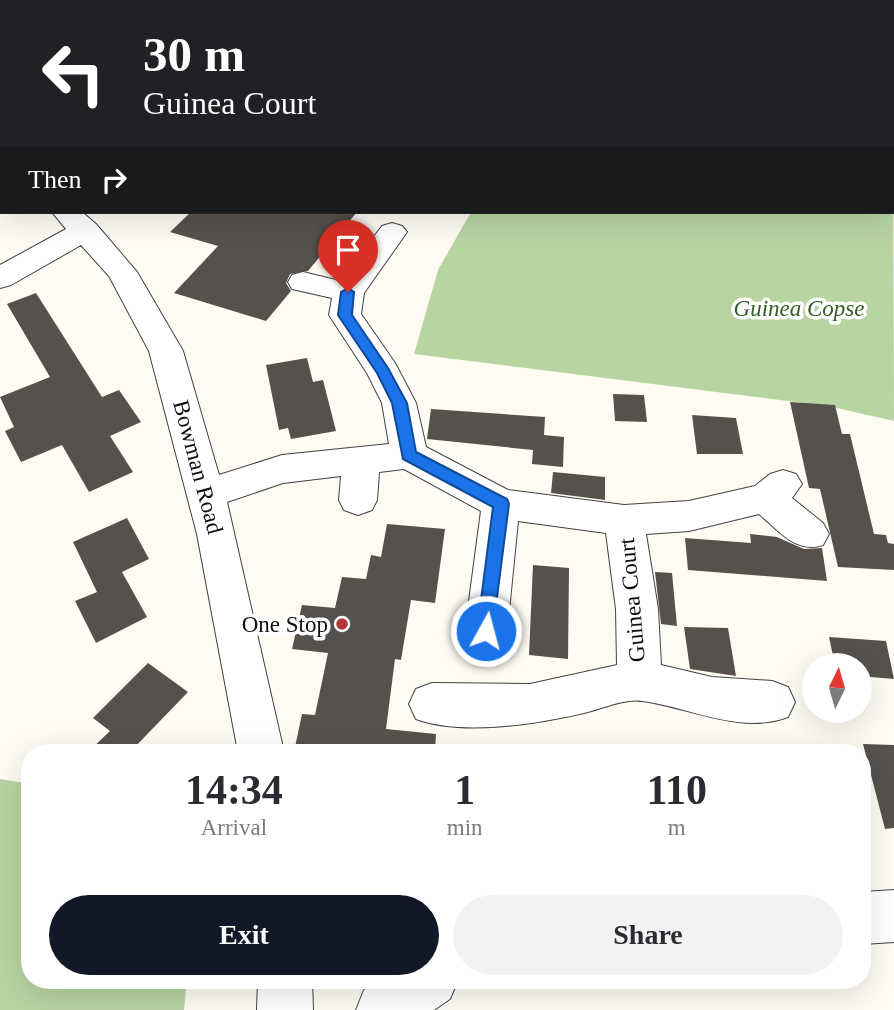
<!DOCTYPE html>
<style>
body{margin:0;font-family:Georgia,serif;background:#f2f2f3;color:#2b2b33;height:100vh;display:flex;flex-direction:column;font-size:26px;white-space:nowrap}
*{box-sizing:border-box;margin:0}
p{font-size:23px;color:#7c7c81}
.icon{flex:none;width:38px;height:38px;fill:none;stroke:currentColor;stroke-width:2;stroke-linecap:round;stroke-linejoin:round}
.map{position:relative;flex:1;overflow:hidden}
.drawer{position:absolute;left:21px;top:744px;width:850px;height:245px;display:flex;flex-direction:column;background:#fff;border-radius:28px;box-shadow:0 7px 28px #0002}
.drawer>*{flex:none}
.banner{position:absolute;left:0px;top:0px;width:894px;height:214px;box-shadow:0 7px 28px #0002;background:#202124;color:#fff;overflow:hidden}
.needle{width:46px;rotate:5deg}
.fabs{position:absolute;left:802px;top:653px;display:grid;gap:14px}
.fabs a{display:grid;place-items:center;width:70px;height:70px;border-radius:50%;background:#fff;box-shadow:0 7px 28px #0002;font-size:35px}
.pin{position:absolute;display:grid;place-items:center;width:60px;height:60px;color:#fff;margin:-72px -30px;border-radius:50% 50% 50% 0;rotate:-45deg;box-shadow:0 0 7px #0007}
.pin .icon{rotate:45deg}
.me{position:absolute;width:77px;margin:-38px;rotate:7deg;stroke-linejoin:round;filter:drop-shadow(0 0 5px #0008)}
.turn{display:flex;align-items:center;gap:24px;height:147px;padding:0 28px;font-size:32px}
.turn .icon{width:91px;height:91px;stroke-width:2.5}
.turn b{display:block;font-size:49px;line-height:60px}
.then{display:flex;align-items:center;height:66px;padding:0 28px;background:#0003;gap:14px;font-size:26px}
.eta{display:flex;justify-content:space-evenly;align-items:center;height:119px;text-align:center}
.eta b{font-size:42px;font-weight:700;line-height:49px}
.button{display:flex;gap:14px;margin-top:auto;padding:14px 28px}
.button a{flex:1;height:80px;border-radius:42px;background:#111827;color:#fff;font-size:28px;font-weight:700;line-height:80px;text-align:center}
.button a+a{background:#f2f2f3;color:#2b2b33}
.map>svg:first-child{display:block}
.forest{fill:#b8d4a1}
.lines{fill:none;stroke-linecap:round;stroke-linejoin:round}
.stream{fill:#4c92be;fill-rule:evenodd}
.building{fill:#57514d}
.minor-casing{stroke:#424242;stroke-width:2}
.minor{fill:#fff;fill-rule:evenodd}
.route{fill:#1a73e8;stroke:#114b97;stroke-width:2}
.poi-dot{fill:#b0373e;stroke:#fff;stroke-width:2.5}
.labels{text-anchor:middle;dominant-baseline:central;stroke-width:7;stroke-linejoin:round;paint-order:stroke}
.park-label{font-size:23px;font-style:italic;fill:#336026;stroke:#fff}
.street-label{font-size:23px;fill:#0f0f0f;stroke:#fff}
.poi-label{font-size:23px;fill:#0f0f0f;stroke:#fff;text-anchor:end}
</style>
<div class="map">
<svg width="894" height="1010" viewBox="0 0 894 1010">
<rect width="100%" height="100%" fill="#fefbf3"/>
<path class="forest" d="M893,132L894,421L828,406L414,354L438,270L471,212H892Z
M0,779L30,784V980H187L184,1010H0Z"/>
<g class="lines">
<path class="stream" d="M0,12H2V16H0Z
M892,173H894V177H892Z"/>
</g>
<path class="building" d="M191,212H357L308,271L290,274L286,283L291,291L266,321L174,293L218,246L170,232Z
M36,293L102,397L119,390L141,422L110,436L133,472L89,492L62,445L21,462L5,431L14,427L0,397L50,377L7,304Z
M307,358L313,382L323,380L336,431L291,439L288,428L279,430L266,365Z
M613,394L644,395L647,422L615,421Z
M790,402L835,405L842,434H850L874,534L886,535L888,543L894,544V570L838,567L820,489L809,488Z
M431,409L545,417L544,435L564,437L563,467L532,464L533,450L427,439Z
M692,415L736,418L743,454H697Z
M553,472L605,477V500L551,493Z
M127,518L149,559L122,572L147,617L96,643L75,601L97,592L73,542Z
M387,524L445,529L435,603L411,600L401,660L395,659L386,729L436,734L435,752H294L302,714L315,715L328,653L292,649L302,605L335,608L342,577L366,579L371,555L381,557Z
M750,534L777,537L804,549L822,548L827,581L688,570L685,538L751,543Z
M533,565L569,568L568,659L529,655Z
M655,572L672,573L677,626L661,624Z
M684,627L728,628L736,676L690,669Z
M829,637L886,641L894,679L859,676V665H835Z
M148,663L188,692L130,752H88L110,731L93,718Z
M863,744L894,745V828L885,829Z"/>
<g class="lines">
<defs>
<path id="minor" d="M571,0H595L596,2H573Z
M826,0H859L860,2H828Z
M892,2H894V14H892Z
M0,40H2V54H0Z
M0,153H2V170H0Z
M52,212H82L96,224L137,272L183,351L219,475L282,455L389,444L382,403L367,373L329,315L332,298L292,289L288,282L292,275L303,272L340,281L382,226L392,223L402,226L407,232L364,293L361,314L395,363L416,403L426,447L508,490L624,505L689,501L755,486L770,474L783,470L796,474L802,484L792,498L823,523L829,534L823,545C796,554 779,531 759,514L689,531L646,534L658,609L661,665L712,677L772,681L788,687L795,702L788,717C740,735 689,707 642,701C625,698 601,709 584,713C537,724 462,736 416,719L409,704L416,689L432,683L530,684L617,665L616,609L606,533L518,521L507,631L501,644L486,650L471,644L465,631L481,511L404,469L379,472L377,500L372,510L358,515L344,510L339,500L341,476L283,483L227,502L284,752H238L197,534L149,351L109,276L81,245L11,285L0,288V265L66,229Z
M894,890V942L863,944V892Z
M258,980H312L313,1010H257Z
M381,980H458L450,999L434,1010H356L364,990Z"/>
</defs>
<use href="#minor" class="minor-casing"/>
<use href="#minor" class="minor"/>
</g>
<path class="route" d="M348,288L354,292L352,315L388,368L407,403L416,452L507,499L509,504L492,636H479L477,631L493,507L403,459L392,403L377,373L338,315L341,292Z"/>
<circle class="poi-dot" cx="342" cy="624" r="7"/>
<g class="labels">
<g class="park-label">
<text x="799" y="308">Guinea Copse</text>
</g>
<g class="street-label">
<text transform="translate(198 467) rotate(75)">Bowman Road</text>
<text transform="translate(632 600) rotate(-95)">Guinea Court</text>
</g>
<g class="poi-label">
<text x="328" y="624">One Stop</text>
</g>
</g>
</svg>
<div class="fabs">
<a><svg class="needle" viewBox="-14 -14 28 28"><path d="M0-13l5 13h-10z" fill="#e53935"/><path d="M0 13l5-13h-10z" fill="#7c7c81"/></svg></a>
</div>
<div class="pin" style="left:348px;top:292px;background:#d93025"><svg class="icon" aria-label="arrive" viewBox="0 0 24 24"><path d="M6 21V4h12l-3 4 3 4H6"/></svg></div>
<svg class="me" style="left:486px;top:631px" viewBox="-20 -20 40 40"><circle r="17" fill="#1a73e8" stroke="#fff" stroke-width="3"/><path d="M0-11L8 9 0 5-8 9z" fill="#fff"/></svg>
<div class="banner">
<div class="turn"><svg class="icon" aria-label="left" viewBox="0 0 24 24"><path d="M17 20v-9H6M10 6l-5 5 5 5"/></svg><div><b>30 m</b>Guinea Court</div></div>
<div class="then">Then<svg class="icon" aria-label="right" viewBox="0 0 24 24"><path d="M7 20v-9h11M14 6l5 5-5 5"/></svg></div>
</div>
<section class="drawer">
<div class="eta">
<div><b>14:34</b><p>Arrival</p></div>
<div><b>1</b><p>min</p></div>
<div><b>110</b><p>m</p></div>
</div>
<div class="button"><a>Exit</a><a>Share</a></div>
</section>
</div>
